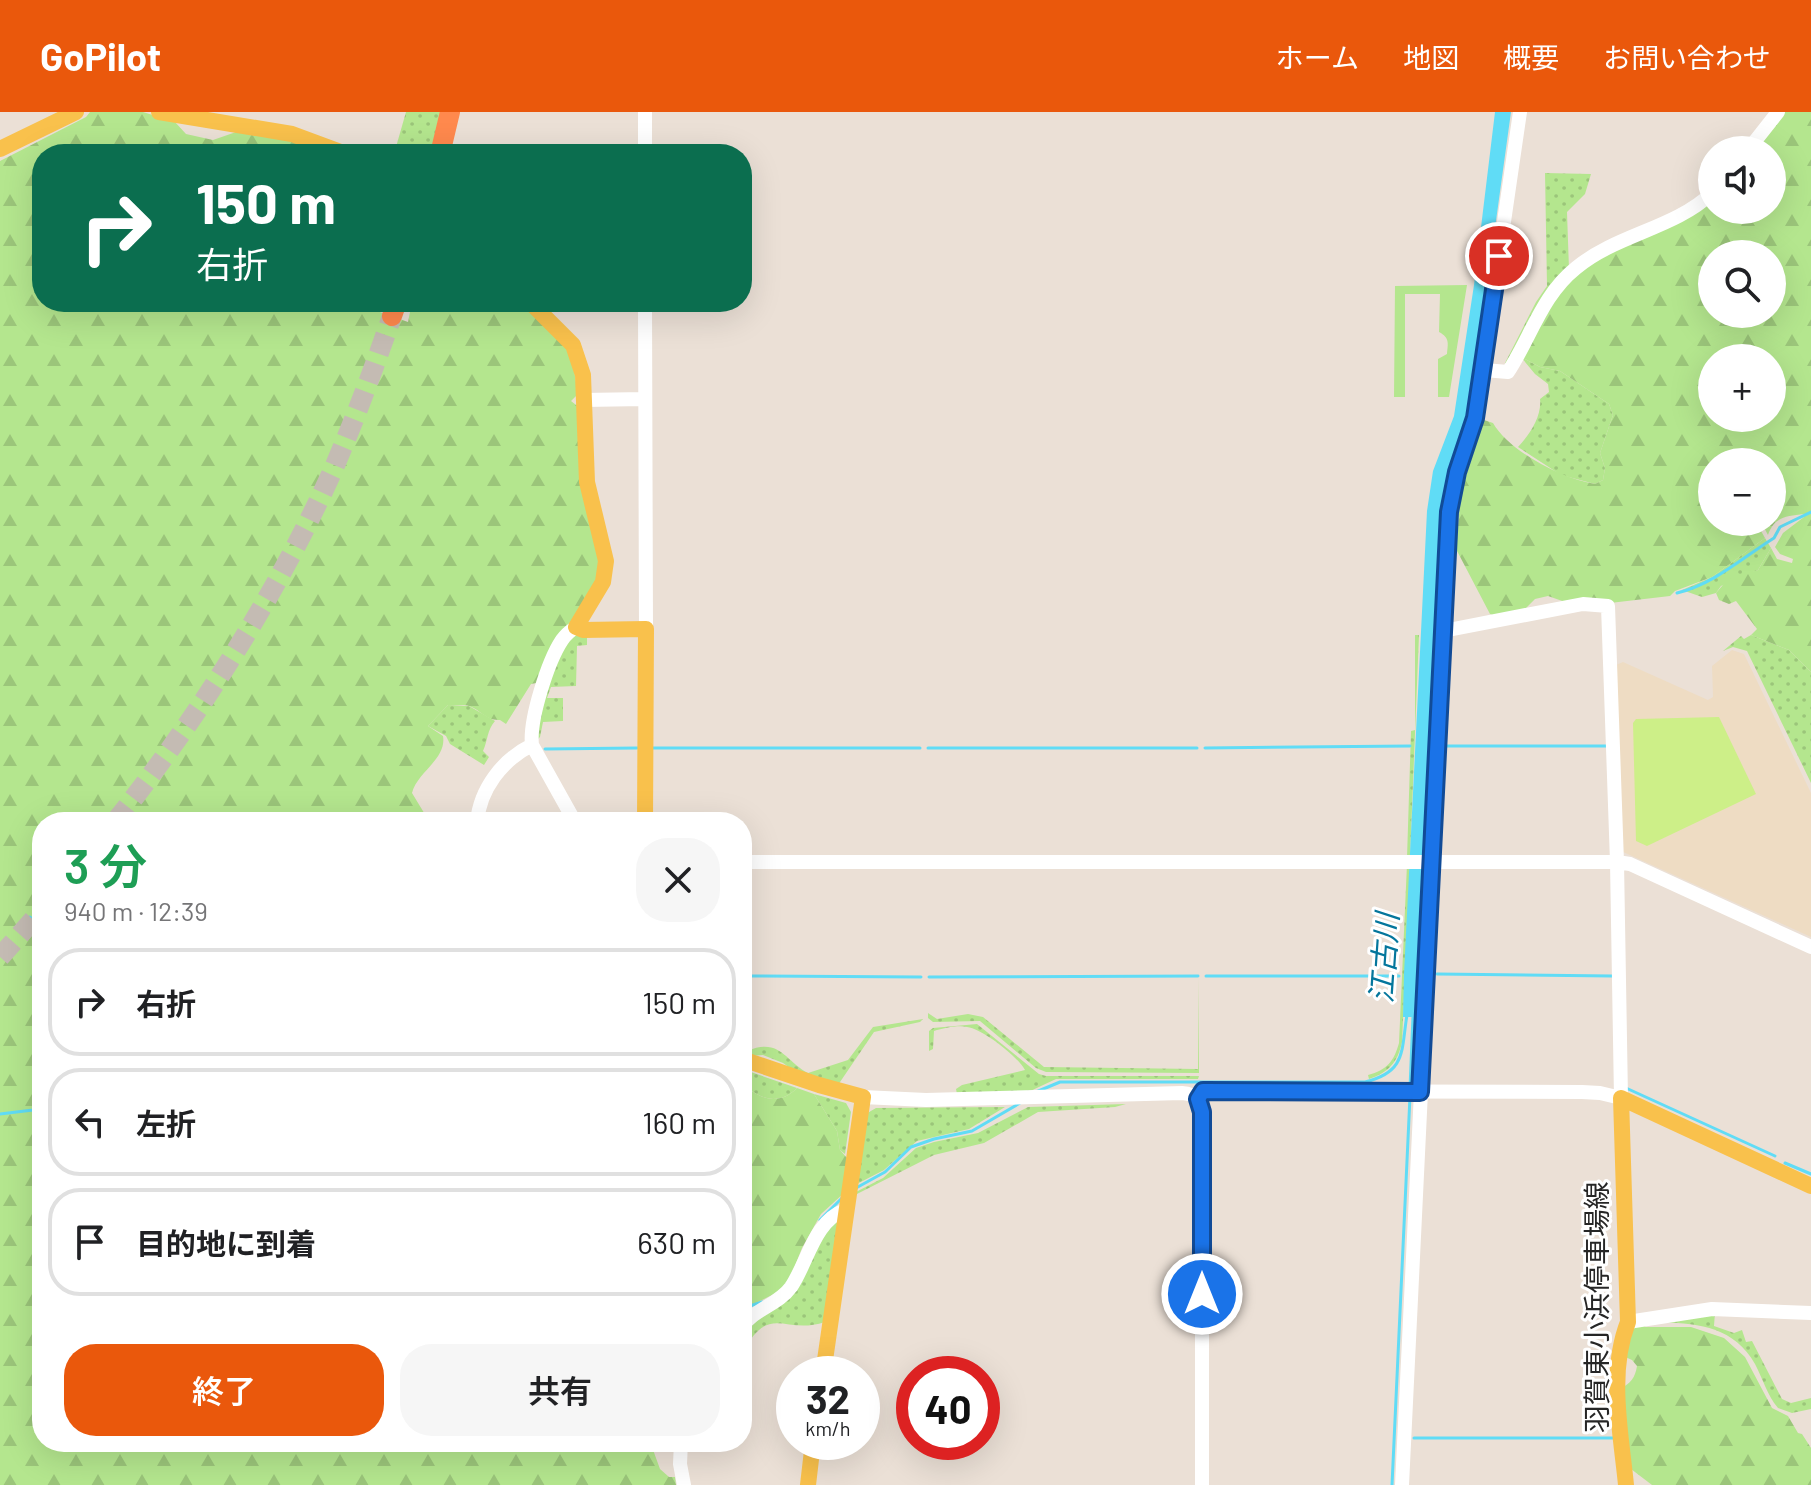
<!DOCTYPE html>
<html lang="ja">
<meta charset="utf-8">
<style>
body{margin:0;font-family:Barlow,"Noto Sans JP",sans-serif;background:#f6f6f6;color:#202124;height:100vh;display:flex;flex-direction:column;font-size:30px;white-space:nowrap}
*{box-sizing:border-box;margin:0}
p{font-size:26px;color:#757577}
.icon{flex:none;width:44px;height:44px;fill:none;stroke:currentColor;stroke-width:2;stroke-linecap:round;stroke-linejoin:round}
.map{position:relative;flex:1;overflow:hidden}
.side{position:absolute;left:32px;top:700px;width:720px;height:640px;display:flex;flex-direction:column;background:#fff;border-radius:32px;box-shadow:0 8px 32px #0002}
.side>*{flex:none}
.guide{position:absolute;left:32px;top:32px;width:720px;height:168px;border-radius:32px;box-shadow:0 8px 32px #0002;background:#0b6e4f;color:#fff;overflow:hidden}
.fabs{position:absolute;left:1698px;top:24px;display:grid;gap:16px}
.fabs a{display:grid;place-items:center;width:88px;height:88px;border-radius:50%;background:#fff;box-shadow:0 8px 32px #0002;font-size:40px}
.speed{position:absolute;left:776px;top:1244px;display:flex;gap:16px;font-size:40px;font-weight:700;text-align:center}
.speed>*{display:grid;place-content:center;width:104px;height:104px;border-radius:50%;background:#fff;box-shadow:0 8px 32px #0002;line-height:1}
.speed small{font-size:20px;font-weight:400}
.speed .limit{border:12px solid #d22;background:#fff;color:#111}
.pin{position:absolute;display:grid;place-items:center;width:68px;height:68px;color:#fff;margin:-34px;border:4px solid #fff;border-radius:50%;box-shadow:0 2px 8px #0007}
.me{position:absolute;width:88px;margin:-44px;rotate:0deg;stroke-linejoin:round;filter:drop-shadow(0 0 6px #0008)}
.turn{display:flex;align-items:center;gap:28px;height:168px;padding:0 32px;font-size:36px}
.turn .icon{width:104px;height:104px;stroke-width:2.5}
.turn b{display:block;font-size:56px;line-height:68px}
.round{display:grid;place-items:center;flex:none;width:84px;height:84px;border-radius:32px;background:#f6f6f6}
.headline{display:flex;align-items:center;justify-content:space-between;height:136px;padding:0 32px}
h1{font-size:48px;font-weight:600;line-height:60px;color:#1e9e55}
.action{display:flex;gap:16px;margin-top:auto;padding:16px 32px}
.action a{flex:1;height:92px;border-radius:32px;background:#ea580c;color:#fff;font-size:32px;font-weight:600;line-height:92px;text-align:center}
.action a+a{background:#f6f6f6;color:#202124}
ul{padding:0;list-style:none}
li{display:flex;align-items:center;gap:24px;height:108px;margin:0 16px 12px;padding:0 16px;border:4px solid #e0e0e0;border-radius:32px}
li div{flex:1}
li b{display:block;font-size:30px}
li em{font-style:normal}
header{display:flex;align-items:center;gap:48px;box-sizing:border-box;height:112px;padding:0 40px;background:#ea580c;color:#fff}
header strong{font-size:38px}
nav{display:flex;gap:44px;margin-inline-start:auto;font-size:28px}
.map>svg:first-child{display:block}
.education{fill:#eedcc3}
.grass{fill:url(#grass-dots)}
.forest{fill:url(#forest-firs);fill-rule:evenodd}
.garden{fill:#b4e68e}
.pitch{fill:#cdef88}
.water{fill:#60dcf6}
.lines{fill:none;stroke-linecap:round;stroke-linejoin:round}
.stream{stroke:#60dcf6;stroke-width:3}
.highway-tunnel{stroke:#c4bbb3;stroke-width:20;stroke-dasharray:20 10;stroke-linecap:butt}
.minor{stroke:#fff;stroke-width:14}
.major{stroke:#f9c14c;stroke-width:16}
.highway{stroke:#ff894d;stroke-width:20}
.route-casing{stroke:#114b97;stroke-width:20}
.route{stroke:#1a73e8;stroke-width:14}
.labels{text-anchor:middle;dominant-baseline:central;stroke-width:6;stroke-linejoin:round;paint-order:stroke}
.street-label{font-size:28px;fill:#262626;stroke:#fff}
.water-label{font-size:30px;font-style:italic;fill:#04769c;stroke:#fff}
</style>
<header>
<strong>GoPilot</strong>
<nav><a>ホーム</a><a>地図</a><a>概要</a><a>お問い合わせ</a></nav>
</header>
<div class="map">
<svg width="1811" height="1373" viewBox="0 0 1811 1373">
<defs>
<pattern id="grass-dots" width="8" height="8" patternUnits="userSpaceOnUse" patternTransform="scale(2)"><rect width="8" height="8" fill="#b4e68e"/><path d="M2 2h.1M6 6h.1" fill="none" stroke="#9bc57a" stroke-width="1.8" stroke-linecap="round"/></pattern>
<pattern id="forest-firs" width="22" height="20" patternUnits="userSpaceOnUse" patternTransform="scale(2)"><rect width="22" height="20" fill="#b4e68e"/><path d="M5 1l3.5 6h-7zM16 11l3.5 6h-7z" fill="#9bc57a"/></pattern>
</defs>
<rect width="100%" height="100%" fill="#ebe0d6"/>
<path class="education" d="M1732,538L1744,542L1811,681V825L1621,739L1616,553L1623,550L1708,588L1713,585L1712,554Z"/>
<path class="grass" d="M406,0H442L433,42H394Z
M1545,61L1591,62L1585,82L1567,100L1569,157L1509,252L1505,251L1536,190L1547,174Z
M1521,245L1540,255L1560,259L1609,292L1613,303L1600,341L1605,356L1603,368L1595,372L1561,363L1518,335C1529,323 1542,305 1540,287L1549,280L1548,272L1535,262Z
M1765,426L1771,436L1758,458L1721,474L1716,481L1702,485L1682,478L1712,465Z
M576,522H587V533L577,534L576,574L551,575L547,586H563V609L543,610L540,625L536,629V615L558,540Z
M1415,523H1419L1410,746H1407L1411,619L1415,618Z
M1751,523L1789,538L1811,560V671L1747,539L1733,535L1723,539L1741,524L1744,527Z
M448,593L469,594L495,609C487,618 488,628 483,639L489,645L484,653L450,632L446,624L428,614Z
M1407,752H1410L1402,930C1398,950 1388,961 1369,967L1368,963C1387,958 1394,949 1399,931Z
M1199,866V961L1046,960L1036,956L980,909L933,910L928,906V901L937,907L968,902L983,905L1044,955L1198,957Z
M923,907L920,910L874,920L838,973L794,959L783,951L763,943L750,944L742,940V937L747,939C780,925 785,949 808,961L848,948L873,915Z
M977,912L1039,962L1046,964H1199L1198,967H1056L1024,982H957L956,977L962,973L1025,958C1018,945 983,917 967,915C958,913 944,916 934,919L933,937L929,939V919L933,916Z
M745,958L797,976C778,995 758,987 742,970V959Z
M814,982L846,991L851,1000L845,1042L840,1038L837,1019Z
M1126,992L1115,995L1038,1000L984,1031L934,1043L853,1084L852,1082L883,1066L916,1036L934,1030L978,1021L1028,995Z
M1005,995L969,1017L917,1029L884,1058L855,1073L864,1003L876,996Z
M840,1103L825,1210C784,1224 769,1189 742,1242V1220Z
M1715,1200L1714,1214L1734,1221L1742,1218L1746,1230L1752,1229L1782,1287L1791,1291L1811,1286V1297L1792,1301L1778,1296C1767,1283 1763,1267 1755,1252C1733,1213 1693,1210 1652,1211Z"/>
<path class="forest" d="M90,0H143L175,10L186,22L213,28L236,20L299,29L306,42H42V190H384L377,199L408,210L412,190H525L570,234L578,282L571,289L580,296L603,458L542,570L531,572L506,612L500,608C486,609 481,598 469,594C464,592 454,594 448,593L428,614L443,624C447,647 417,660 412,681L429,709L438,710H42V1330H656L652,1335L660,1357L669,1365H675L676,1373H0V49L86,5Z
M1782,0H1811V560L1789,538L1751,523L1757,517L1736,489L1729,492L1719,488L1716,481L1728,467L1758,458L1771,436L1777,447L1792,451L1793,447L1780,442L1775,435L1783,421L1804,405V402C1786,404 1774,405 1768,423L1761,410H1772V350H1712V410H1756L1765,426L1712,465L1675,479L1670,484L1610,491H1568L1548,484L1535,487L1524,498L1495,504L1490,502L1456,437L1461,379L1484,308L1493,311C1509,339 1562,367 1595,372L1603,368L1605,356L1600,341L1613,303L1609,292L1560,259L1540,255L1521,245L1545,198L1578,157L1712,85V98H1772V38H1751ZM1712,142H1772V202H1712ZM1712,246H1772V306H1712Z
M742,970C758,987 778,995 797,976L814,982L837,1019L840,1038L847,1046L843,1082L821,1102L802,1136L791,1164L780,1179L742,1198Z
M1641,1212L1646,1215H1691L1724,1226L1745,1245L1772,1296L1788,1304L1798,1321L1802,1322L1811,1336V1373H1652L1631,1357L1620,1277C1631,1271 1635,1266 1637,1254L1632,1248L1623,1244L1626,1222Z"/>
<path class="garden" d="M1467,173L1449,285H1438V247L1447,242C1448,231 1450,226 1439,220L1440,182H1405V285H1394L1395,174Z"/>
<path class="pitch" d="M1719,605L1756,682L1647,734L1636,729L1633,611L1636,607Z"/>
<path class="water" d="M1495,0H1511L1471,290L1448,361L1441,395L1416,905H1403L1404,862L1427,399L1433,359L1454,304L1474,173Z"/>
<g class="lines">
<path class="stream" d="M1677,481C1714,472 1742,446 1774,426L1780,415L1811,400
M1446,634H1608
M652,636H920
M928,636H1197
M1205,636L1410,634
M545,637L637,636
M30,805L42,816
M1437,862L1612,864
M742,864L921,865
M1206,864H1399
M929,865L1198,864
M1410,976L1413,904
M1626,976L1775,1044
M1036,980L1060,970H1365C1407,960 1401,938 1407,903
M0,1002L33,998L42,991
M1785,1051L1811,1062
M856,1076L885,1060L911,1035L934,1027L972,1019L1020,991
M820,1108L843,1085
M742,1202L750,1194L762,1190
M1414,1326H1613
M1392,1373L1410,984"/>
<path class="highway-tunnel" d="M115,710C200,603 277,482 333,358C355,307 374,256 392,204
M0,845L42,798"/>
<path class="minor" d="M1748,38L1778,0
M645,42V0
M645,190L646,517
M1484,258L1508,260C1531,225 1542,183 1576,156C1617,122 1674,117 1712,81
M583,288L645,287
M532,633L575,710
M477,710C480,677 502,648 532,633C529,608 548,549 562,528C566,522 570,519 576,515
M742,750H1617L1630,752L1811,835
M863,985L926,988L1182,981C1195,982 1201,987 1202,1000V1373
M1198,987L1203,979L1582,980L1600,981L1621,986L1617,750L1608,494L1583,492L1443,519
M1628,1210L1712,1197L1811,1201
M742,1215C754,1197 778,1193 791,1175C808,1150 814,1109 845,1098
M681,1330L680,1352L684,1373
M1402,1373L1449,400C1454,361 1472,327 1478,288L1520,0"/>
<path class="major" d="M159,0L292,22L346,42
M0,37L76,0
M530,190L573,233L583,263L587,370L606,449L603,470L576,515L583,518L646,517L645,710
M742,947L819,973L863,985L823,1262
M808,1373L813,1330
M1626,1373C1621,1321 1608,1261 1628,1210L1621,986L1811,1074"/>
<path class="highway" d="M440,42L450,0
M392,204L397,190"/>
</g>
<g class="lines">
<defs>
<path id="route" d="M1202,1182V1000L1198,987L1203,979L1420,980L1449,400L1457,360L1475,306L1499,144"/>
</defs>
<use href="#route" class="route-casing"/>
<use href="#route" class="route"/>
</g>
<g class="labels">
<g class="street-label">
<text transform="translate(1596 1195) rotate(-90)">羽賀東小浜停車場線</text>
</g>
<g class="water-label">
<text transform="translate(1383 846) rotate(-86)">江古川</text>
</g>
</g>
</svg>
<div class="fabs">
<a><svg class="icon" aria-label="sound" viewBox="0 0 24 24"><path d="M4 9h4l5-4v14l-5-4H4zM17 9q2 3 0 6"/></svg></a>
<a><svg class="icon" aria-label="search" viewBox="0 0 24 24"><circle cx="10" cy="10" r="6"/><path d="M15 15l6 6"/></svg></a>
<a>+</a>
<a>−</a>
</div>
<div class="speed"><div>32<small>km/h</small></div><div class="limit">40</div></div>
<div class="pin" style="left:1499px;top:144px;background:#d93025"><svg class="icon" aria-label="arrive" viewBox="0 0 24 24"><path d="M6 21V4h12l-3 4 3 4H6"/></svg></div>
<svg class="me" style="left:1202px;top:1182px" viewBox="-20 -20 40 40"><circle r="17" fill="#1a73e8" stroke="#fff" stroke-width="3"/><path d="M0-11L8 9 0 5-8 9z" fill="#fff"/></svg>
<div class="guide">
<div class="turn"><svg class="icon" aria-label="right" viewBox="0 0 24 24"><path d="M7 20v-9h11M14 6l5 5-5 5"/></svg><div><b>150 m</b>右折</div></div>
</div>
<section class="side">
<div class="headline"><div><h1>3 分</h1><p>940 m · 12:39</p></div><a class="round"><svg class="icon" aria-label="close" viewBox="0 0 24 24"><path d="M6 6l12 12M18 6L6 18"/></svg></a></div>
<ul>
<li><svg class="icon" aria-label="right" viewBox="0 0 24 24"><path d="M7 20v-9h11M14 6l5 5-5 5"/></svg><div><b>右折</b></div><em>150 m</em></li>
<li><svg class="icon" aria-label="left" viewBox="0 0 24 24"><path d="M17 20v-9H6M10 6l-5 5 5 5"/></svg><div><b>左折</b></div><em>160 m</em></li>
<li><svg class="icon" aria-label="arrive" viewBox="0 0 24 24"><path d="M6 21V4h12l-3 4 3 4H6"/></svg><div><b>目的地に到着</b></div><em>630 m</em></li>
</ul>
<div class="action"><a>終了</a><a>共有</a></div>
</section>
</div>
